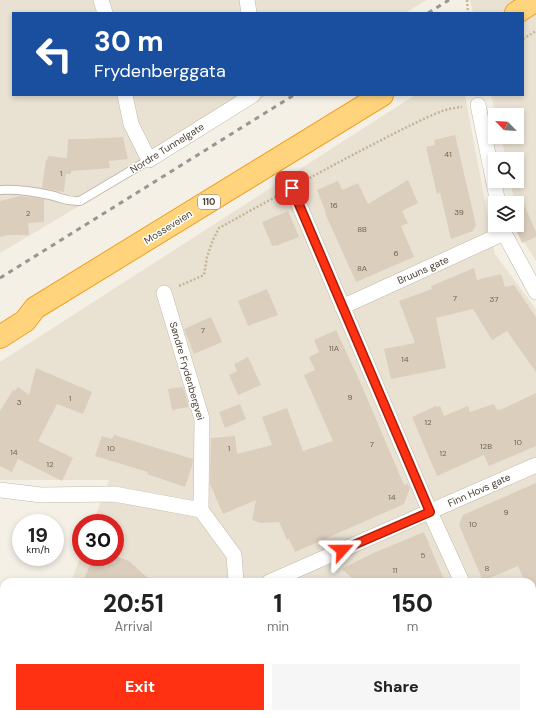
<!DOCTYPE html>
<meta charset="utf-8">
<style>
body{margin:0;font-family:"DM Sans",sans-serif;background:#f6f6f6;color:#222;height:100vh;display:flex;flex-direction:column;font-size:15px;white-space:nowrap}
*{box-sizing:border-box;margin:0}
p{font-size:13px;color:#767676}
.icon{flex:none;width:22px;height:22px;fill:none;stroke:currentColor;stroke-width:2;stroke-linecap:round;stroke-linejoin:round}
.map{position:relative;flex:1;overflow:hidden}
.drawer{position:absolute;left:0px;top:578px;width:536px;height:140px;display:flex;flex-direction:column;background:#fff;border-radius:12px 12px 0 0;box-shadow:0 2px 6px #0003}
.drawer>*{flex:none}
.hud{position:absolute;left:12px;top:12px;width:512px;height:84px;border-radius:0px;box-shadow:0 2px 6px #0003;background:#1a4fa0;color:#fff;overflow:hidden}
.needle{width:26px;rotate:295deg}
.buttons{position:absolute;left:488px;top:108px;display:grid;gap:8px}
.buttons a{display:grid;place-items:center;width:36px;height:36px;border-radius:0px;background:#fff;box-shadow:0 2px 6px #0003;font-size:20px}
.speed{position:absolute;left:12px;top:514px;display:flex;gap:8px;font-size:20px;font-weight:700;text-align:center}
.speed>*{display:grid;place-content:center;width:52px;height:52px;border-radius:50%;background:#fff;box-shadow:0 2px 6px #0003;line-height:1}
.speed small{font-size:10px;font-weight:400}
.speed .limit{border:6px solid #d22;background:#fff;color:#111}
.pin{position:absolute;display:grid;place-items:center;width:34px;height:34px;color:#fff;margin:-17px;border-radius:8px;box-shadow:0 2px 6px #0006}
.me{position:absolute;width:44px;margin:-22px;rotate:66deg;stroke-linejoin:round;filter:drop-shadow(0 0 3px #0008)}
.turn{display:flex;align-items:center;gap:14px;height:84px;padding:0 16px;font-size:18px}
.turn .icon{width:52px;height:52px;stroke-width:2.5}
.turn b{display:block;font-size:28px;line-height:34px}
.eta{display:flex;justify-content:space-evenly;align-items:center;height:68px;text-align:center}
.eta b{font-size:24px;font-weight:800;line-height:28px}
.button{display:flex;gap:8px;margin-top:auto;padding:8px 16px}
.button a{flex:1;height:46px;border-radius:0px;background:#ff3112;color:#fff;font-size:16px;font-weight:800;line-height:46px;text-align:center}
.button a+a{background:#f6f6f6;color:#222}
.map>svg:first-child{display:block}
.residential{fill:#e9e2d3}
.building{fill:#dbcebd}
.lines{fill:none;stroke-linecap:round;stroke-linejoin:round}
.service-casing{stroke:#c1b8a7;stroke-width:10}
.minor-casing{stroke:#c1b8a7;stroke-width:16}
.tertiary-casing{stroke:#c1b8a7;stroke-width:20}
.trunk-casing{stroke:#f0a125;stroke-width:24}
.path{stroke:#c5b497;stroke-width:2.5;stroke-dasharray:2 2;stroke-linecap:butt}
.service{stroke:#fff;stroke-width:8}
.minor{stroke:#fff;stroke-width:15}
.tertiary{stroke:#fff;stroke-width:19}
.trunk{stroke:#ffd47d;stroke-width:22}
.rail{stroke:#969696;stroke-width:3;stroke-dasharray:5 5;stroke-linecap:butt}
.route-casing{stroke:#a6200c;stroke-width:10}
.route{stroke:#ff3112;stroke-width:7}
.labels{text-anchor:middle;dominant-baseline:central;stroke-width:3;stroke-linejoin:round;paint-order:stroke}
.number-label{font-size:8px;fill:#6d6456}
.shield{fill:#fff;stroke:#7f7971;stroke-width:1}
.shield-label{font-size:9px;font-weight:bold;fill:#484034}
.street-label{font-size:10px;fill:#484034;stroke:#fff}
</style>
<div class="map">
<svg width="536" height="718" viewBox="0 0 536 718">
<rect width="100%" height="100%" fill="#f5f0e6"/>
<path class="residential" d="M0,0H427L405,13H13V95H267L0,253Z
M470,0H536V261L524,242L517,203H515L510,181H517V159H506L501,137H517V115H496L491,95H523V13H473Z
M415,95H465L495,254L536,309V718H125L116,714H532V582H71L81,555V557H115V523H93L109,480H0V362Z"/>
<path class="building" d="M511,110L512,115H496L495,113Z
M455,135L476,225L473,231L451,239L440,193L437,194L426,147L435,145L434,140Z
M123,137L128,159L109,161L110,168L71,171V174H66L64,192L42,188L46,160H47L48,156L67,158L68,139H85Z
M499,137H517V140L500,143Z
M408,180L418,203L402,211L408,223L401,226L414,257L356,282L325,213H326L317,190L338,181L342,190L358,183L368,204Z
M20,196L44,199V222L28,223L29,235H9L0,237V201Z
M522,200L536,232V237L522,243L514,225H517V203H516Z
M288,211L299,237L276,246V245L272,246L262,222Z
M474,268L477,280L501,274L505,287L514,285L536,317V372L507,331L492,340L473,309L436,318L446,368L391,379L384,349L415,343L399,301L432,289L431,286Z
M267,289L278,315L248,326L238,301Z
M211,317L222,342L194,354L184,329Z
M336,330L361,384L404,485L408,484L410,488L404,504L295,552L289,539L287,540L279,522L261,523L252,520L256,500L223,514L210,484L211,438L235,436L237,454L272,445L262,417L287,408L303,451L333,441L304,375L315,370L309,357L319,352L314,340Z
M248,357L261,385L238,395L229,375L237,371L234,364Z
M36,368L92,392L83,414L57,404L38,441L73,458L62,481L18,459L12,472L0,466V411L13,390L15,391L18,387L29,395Z
M183,387L189,407L172,410L168,389Z
M536,393V446L489,466L484,455L437,476L412,417L436,406L437,407L440,406L444,416L468,406L470,412L494,404L497,410L499,409L500,410Z
M240,404L246,419L225,428L219,412Z
M114,435L193,459L192,466L185,487L147,474L148,472L95,456L102,436L112,439Z
M536,483V609H535L532,601V582H525L518,566L483,581L459,525L463,515Z
M424,532L445,582H356L342,569L369,555Z
M93,557H118L129,561L152,582H83Z"/>
<g class="lines">
<defs>
<path id="service" d="M0,190C14,189 36,192 50,195C63,198 66,202 80,201L149,160"/>
<path id="minor" d="M101,0L105,13
M247,0L249,13
M125,95L131,124L149,160L253,95
M478,105L498,203
M292,188L430,512L462,582
M502,225L504,233L536,292
M164,293L202,419L201,510L234,555L236,582
M342,307L504,233
M0,490L41,495L114,494L201,510
M269,582L536,465
M532,704L536,702
M354,714L357,718
M198,718L199,714
M500,718L509,714"/>
<path id="tertiary" d="M0,676L4,678
M0,700L4,702
M31,714L40,718
M52,718H61"/>
<path id="trunk" d="M516,13L536,0
M0,337L25,321L35,308L382,95"/>
</defs>
<use href="#service" class="service-casing"/>
<use href="#minor" class="minor-casing"/>
<use href="#tertiary" class="tertiary-casing"/>
<use href="#trunk" class="trunk-casing"/>
<path class="path" d="M467,0L468,13
M523,39L536,31
M306,180C339,162 373,144 407,127C424,119 443,108 462,107
M179,286L204,275L207,257L213,240L219,228L277,196
M0,652L4,655
M111,714L120,718"/>
<use href="#service" class="service"/>
<use href="#minor" class="minor"/>
<use href="#tertiary" class="tertiary"/>
<use href="#trunk" class="trunk"/>
<path class="rail" d="M428,13L449,0
M0,278L294,95"/>
</g>
<g class="lines">
<defs>
<path id="route" d="M292,188L430,512L342,550"/>
</defs>
<use href="#route" class="route-casing"/>
<use href="#route" class="route"/>
</g>
<g class="labels">
<g class="number-label">
<text x="448" y="154">41</text>
<text x="61" y="173">1</text>
<text x="334" y="205">16</text>
<text x="459" y="212">39</text>
<text x="28" y="213">2</text>
<text x="362" y="229">8B</text>
<text x="396" y="253">6</text>
<text x="362" y="268">8A</text>
<text x="455" y="298">7</text>
<text x="494" y="299">37</text>
<text x="203" y="330">7</text>
<text x="334" y="348">11A</text>
<text x="405" y="359">14</text>
<text x="350" y="397">9</text>
<text x="70" y="398">1</text>
<text x="19" y="402">3</text>
<text x="428" y="422">12</text>
<text x="518" y="442">10</text>
<text x="372" y="444">7</text>
<text x="486" y="446">12B</text>
<text x="111" y="448">10</text>
<text x="229" y="448">1</text>
<text x="14" y="452">14</text>
<text x="443" y="453">12</text>
<text x="50" y="464">12</text>
<text x="392" y="497">14</text>
<text x="506" y="512">9</text>
<text x="473" y="524">10</text>
<text x="423" y="555">5</text>
<text x="487" y="568">8</text>
<text x="395" y="570">11</text>
</g>
<rect class="shield" x="198" y="195" width="22" height="14" rx="3"/>
<g class="shield-label">
<text x="209" y="202">110</text>
</g>
<g class="street-label">
<text transform="translate(167 148) rotate(-32)">Nordre Tunnelgate</text>
<text transform="translate(168 227) rotate(-32)">Mosseveien</text>
<text transform="translate(423 270) rotate(-24)">Bruuns gate</text>
<text transform="translate(187 371) rotate(74)">Søndre Frydenbergvei</text>
<text transform="translate(479 490) rotate(-24)">Finn Hovs gate</text>
</g>
</g>
</svg>
<div class="buttons">
<a><svg class="needle" viewBox="-14 -14 28 28"><path d="M0-13l5 13h-10z" fill="#e53935"/><path d="M0 13l5-13h-10z" fill="#767676"/></svg></a>
<a><svg class="icon" aria-label="search" viewBox="0 0 24 24"><circle cx="10" cy="10" r="6"/><path d="M15 15l6 6"/></svg></a>
<a><svg class="icon" aria-label="layers" viewBox="0 0 24 24"><path d="M12 4l9 5-9 5-9-5zM3 14l9 5 9-5"/></svg></a>
</div>
<div class="speed"><div>19<small>km/h</small></div><div class="limit">30</div></div>
<div class="pin" style="left:292px;top:188px;background:#d93025"><svg class="icon" aria-label="arrive" viewBox="0 0 24 24"><path d="M6 21V4h12l-3 4 3 4H6"/></svg></div>
<svg class="me" style="left:342px;top:550px" viewBox="-20 -20 40 40"><path d="M0-17L14 15 0 8-14 15z" fill="#ff3112" stroke="#fff" stroke-width="4"/></svg>
<div class="hud">
<div class="turn"><svg class="icon" aria-label="left" viewBox="0 0 24 24"><path d="M17 20v-9H6M10 6l-5 5 5 5"/></svg><div><b>30 m</b>Frydenberggata</div></div>
</div>
<section class="drawer">
<div class="eta">
<div><b>20:51</b><p>Arrival</p></div>
<div><b>1</b><p>min</p></div>
<div><b>150</b><p>m</p></div>
</div>
<div class="button"><a>Exit</a><a>Share</a></div>
</section>
</div>
